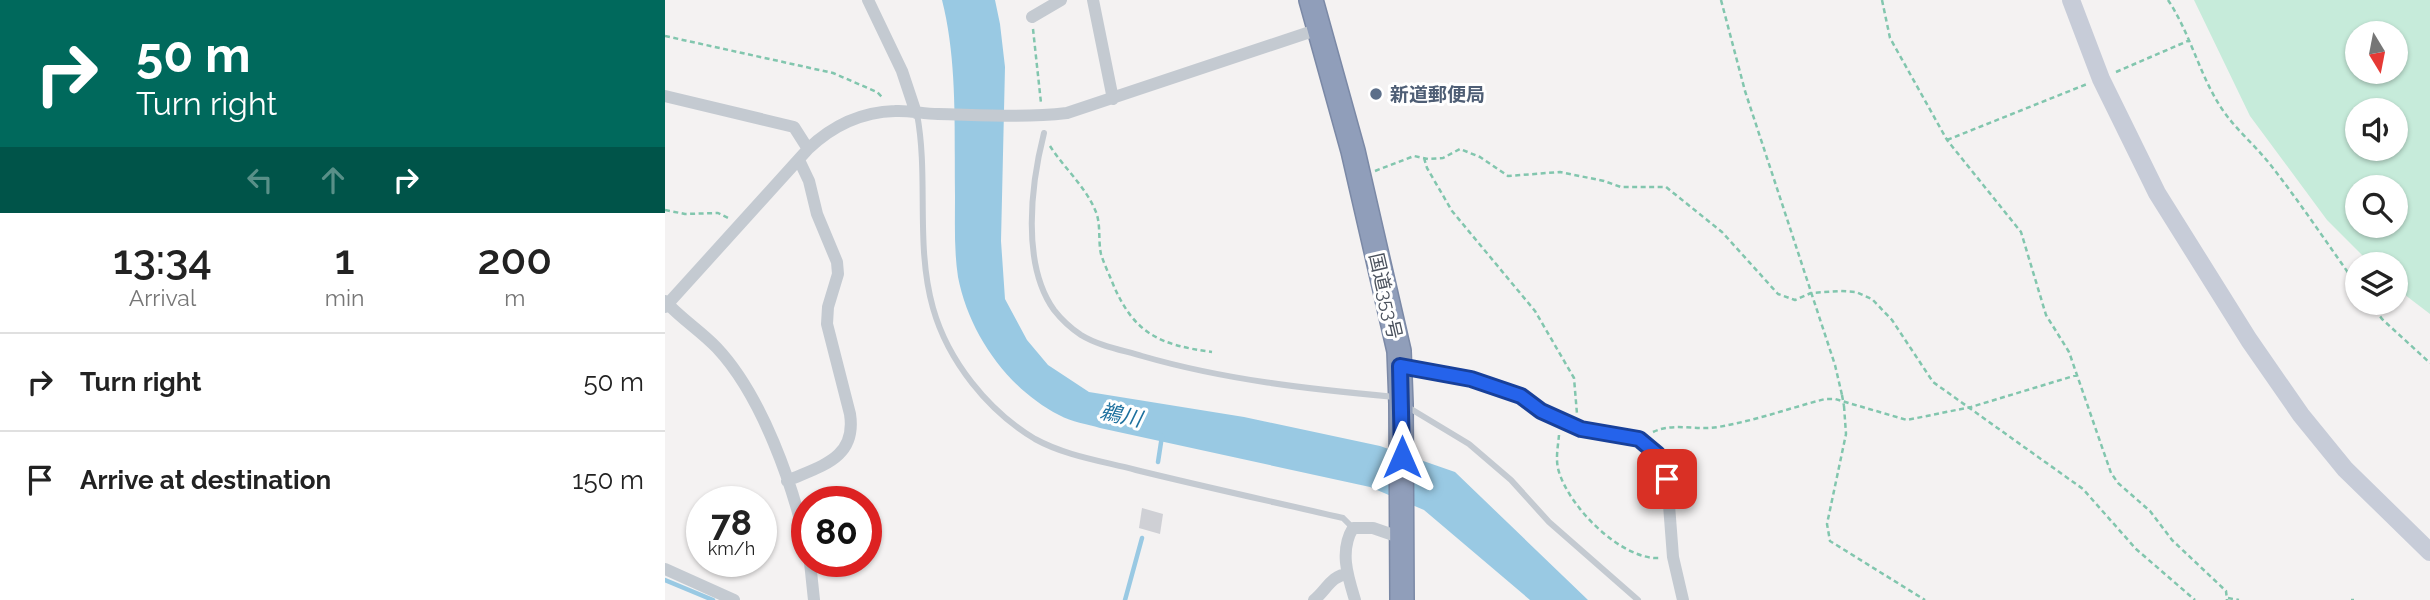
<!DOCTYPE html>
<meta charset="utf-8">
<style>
body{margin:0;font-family:Raleway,"Noto Sans JP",sans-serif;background:#f6f6f6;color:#222;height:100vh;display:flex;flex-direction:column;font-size:26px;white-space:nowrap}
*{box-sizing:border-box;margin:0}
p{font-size:23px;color:#767676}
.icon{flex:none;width:38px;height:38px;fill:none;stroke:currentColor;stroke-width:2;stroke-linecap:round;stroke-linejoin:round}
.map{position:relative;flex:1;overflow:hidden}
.side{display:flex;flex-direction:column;background:#fff;width:665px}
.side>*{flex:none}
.guide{background:#00695c;color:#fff;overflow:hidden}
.needle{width:46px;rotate:170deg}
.buttons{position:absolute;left:1680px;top:21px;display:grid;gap:14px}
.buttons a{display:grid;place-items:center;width:63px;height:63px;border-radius:50%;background:#fff;box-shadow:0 2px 5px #0004;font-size:35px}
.speed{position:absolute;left:21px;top:486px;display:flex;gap:14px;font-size:35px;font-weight:700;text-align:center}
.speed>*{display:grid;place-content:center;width:91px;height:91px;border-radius:50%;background:#fff;box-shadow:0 2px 5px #0004;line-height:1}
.speed small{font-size:18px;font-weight:400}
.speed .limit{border:10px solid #d22;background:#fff;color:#111}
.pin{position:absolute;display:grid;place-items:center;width:60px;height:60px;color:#fff;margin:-30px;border-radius:14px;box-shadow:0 4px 10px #0006}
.me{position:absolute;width:77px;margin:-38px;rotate:0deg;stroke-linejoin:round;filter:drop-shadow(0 0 5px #0008)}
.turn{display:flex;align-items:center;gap:24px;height:147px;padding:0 21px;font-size:32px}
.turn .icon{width:91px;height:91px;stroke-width:2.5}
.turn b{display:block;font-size:49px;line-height:60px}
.lanes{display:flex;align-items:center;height:66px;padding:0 21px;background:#0003;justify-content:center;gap:35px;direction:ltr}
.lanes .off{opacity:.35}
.eta{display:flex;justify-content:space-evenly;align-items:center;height:119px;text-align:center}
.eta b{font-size:42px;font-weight:600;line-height:49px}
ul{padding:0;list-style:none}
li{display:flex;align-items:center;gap:21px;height:98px;padding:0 21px;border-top:2px solid #e0e0e0}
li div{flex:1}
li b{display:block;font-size:26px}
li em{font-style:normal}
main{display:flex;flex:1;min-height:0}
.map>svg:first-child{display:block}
.green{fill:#c6ebda;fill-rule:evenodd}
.water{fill:#99c9e3}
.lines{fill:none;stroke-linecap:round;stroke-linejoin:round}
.stream{stroke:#99c9e3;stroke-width:4.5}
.building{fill:#cfd0d5}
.highway-casing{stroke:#7b89a6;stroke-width:26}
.path{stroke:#82c6ae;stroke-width:2.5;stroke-dasharray:5 3.5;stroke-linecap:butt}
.lane{stroke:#c4cad1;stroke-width:6}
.street{stroke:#c4cad1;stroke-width:12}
.secondary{stroke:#c7ccd8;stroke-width:18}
.highway{stroke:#909eba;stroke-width:23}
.path-bridge{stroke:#82c6ae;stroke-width:2.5;stroke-dasharray:5 3.5;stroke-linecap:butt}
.route-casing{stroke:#184099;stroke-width:18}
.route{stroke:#2563eb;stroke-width:12}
.service-dot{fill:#5c6f8a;stroke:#fff;stroke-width:2.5}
.labels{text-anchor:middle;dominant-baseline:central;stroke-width:6;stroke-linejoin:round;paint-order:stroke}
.service-label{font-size:19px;font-weight:bold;fill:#4e5e75;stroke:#fff;text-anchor:start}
.street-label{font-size:19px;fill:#4b525d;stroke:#fff}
.water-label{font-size:21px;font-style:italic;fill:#1d709e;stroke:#fff}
</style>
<main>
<section class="side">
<div class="guide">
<div class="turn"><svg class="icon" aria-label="right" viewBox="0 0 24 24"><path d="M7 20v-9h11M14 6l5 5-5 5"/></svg><div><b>50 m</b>Turn right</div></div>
<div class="lanes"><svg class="icon off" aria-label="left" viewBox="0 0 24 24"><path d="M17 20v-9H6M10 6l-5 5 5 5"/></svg><svg class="icon off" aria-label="ahead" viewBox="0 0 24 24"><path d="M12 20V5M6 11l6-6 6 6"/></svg><svg class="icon" aria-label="right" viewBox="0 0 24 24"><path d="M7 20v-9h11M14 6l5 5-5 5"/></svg></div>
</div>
<div class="eta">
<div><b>13:34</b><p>Arrival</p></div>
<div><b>1</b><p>min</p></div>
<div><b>200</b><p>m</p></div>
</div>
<ul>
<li><svg class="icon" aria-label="right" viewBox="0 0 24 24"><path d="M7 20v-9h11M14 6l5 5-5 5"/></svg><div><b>Turn right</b></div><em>50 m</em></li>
<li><svg class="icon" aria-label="arrive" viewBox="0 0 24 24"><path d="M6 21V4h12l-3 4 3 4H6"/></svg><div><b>Arrive at destination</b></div><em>150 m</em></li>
</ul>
</section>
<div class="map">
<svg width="1765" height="600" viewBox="0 0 1765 600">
<rect width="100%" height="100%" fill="#f4f2f2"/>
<path class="green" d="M1529,0H1765V314L1731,288V264H1706L1662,220L1585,116ZM1692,33H1731V72H1692ZM1692,110H1731V149H1692ZM1692,187H1731V226H1692Z"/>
<path class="water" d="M277,0H330L335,24L340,67L336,241L340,299L362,340L383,365L424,392L579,417L715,446L790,472L923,600H865L759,510L705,487L435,428C422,424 407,422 394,415C343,389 304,334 293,277C289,251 290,224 290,197C289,132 293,63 277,0Z"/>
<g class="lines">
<path class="stream" d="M493,462L497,436
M0,580L48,600
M460,600L477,538"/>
</g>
<path class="building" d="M477,508L498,514L495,534L474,528Z"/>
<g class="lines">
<defs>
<path id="highway" d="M646,0L688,151L734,351L736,404L737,600"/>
</defs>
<use href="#highway" class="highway-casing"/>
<path class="path" d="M1056,0L1080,91L1170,365L1177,395
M1217,0L1225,38L1282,140L1356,232L1381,315L1404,352L1446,473L1453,483L1485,511L1507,540L1561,591L1562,600
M1503,0C1525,33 1534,73 1555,106C1569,128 1588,143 1604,163C1635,202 1663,245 1692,285
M368,29L376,103
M0,36L168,73L212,92L218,98
M1451,72L1525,40
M1282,140L1422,84
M385,146C399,168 421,187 431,212C436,225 433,241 436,254C439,264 444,274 448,284C469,334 495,345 547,352
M759,158L762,168L787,211L870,311L909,378L912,414
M710,171L749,156L763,159L778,158L795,149L815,157L843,176L895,172L939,181L956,187H1001L1057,232L1113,294L1130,300L1146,293L1176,291L1191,292L1207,299L1227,320L1268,382L1418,489L1471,549L1530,600
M0,210L20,214L53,213L65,219
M1705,303L1717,319L1765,363
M1179,406L1181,434L1162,524L1165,541L1260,600
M988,432C1009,422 1031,431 1053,427C1089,421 1125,408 1160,399H1170L1242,420L1306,407L1412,375
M894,435C893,447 890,460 894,472C905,508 957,561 996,558
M1563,598L1574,600
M1686,600H1689"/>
<path class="lane" d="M252,114C264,178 250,244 268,308C283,361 323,411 370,439C401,456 437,461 471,470C540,487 609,502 678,518L688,528
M379,133C366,184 356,264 389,310C396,319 407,329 416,335C434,346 457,350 477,356C560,380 644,389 730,397
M741,406L804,444L846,480L884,522L973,600"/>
<path class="street" d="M203,0L237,71L251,113
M428,0L448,99
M367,17L396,0
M0,96L129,127L143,149
M0,301C15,318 36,331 52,348C97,396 128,485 142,548
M0,307L143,149C167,126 196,112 230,111C244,110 258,114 273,114C316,115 359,118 402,113L654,29
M735,366L806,378L856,396L876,411L896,421L916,429L974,439L983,445L996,462L1002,479L1008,557L1018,600
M122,481C155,466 192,459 185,414L162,324L163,307L173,274L172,262L152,214L144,181L134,160
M145,562L149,600
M0,569L69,600
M649,600C661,591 666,575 683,574
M690,600C683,577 674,551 688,528H708L737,538"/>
<path class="secondary" d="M1406,0L1436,79L1492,193L1584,340L1636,415L1680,469L1765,552"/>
<use href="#highway" class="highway"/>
<path class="path-bridge" d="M1177,395L1179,406"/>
</g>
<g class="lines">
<defs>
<path id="route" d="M737,457L735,366L806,379L856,396L876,411L916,429L974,439L992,454L1002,479"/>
</defs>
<use href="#route" class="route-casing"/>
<use href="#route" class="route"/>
</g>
<circle class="service-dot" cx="711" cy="94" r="7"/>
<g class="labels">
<g class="service-label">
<text x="725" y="94">新道郵便局</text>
</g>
<g class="street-label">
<text transform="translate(721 296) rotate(77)">国道353号</text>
</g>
<g class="water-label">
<text transform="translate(456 415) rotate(12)">鵜川</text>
</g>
</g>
</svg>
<div class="buttons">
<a><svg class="needle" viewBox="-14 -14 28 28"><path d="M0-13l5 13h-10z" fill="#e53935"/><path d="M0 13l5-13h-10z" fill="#767676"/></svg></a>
<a><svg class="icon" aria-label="sound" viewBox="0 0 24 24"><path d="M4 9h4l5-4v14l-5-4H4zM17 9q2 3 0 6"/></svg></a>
<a><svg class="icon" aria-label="search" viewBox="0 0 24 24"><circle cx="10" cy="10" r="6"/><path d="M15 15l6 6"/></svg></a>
<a><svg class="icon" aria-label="layers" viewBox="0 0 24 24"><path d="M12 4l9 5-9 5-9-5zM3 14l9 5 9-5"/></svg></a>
</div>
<div class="speed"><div>78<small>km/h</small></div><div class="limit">80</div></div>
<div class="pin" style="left:1002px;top:479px;background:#d93025"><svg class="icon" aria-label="arrive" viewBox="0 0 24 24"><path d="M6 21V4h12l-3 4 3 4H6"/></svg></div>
<svg class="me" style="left:737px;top:457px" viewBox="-20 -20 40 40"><path d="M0-17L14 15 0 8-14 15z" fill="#2563eb" stroke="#fff" stroke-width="4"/></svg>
</div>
</main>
